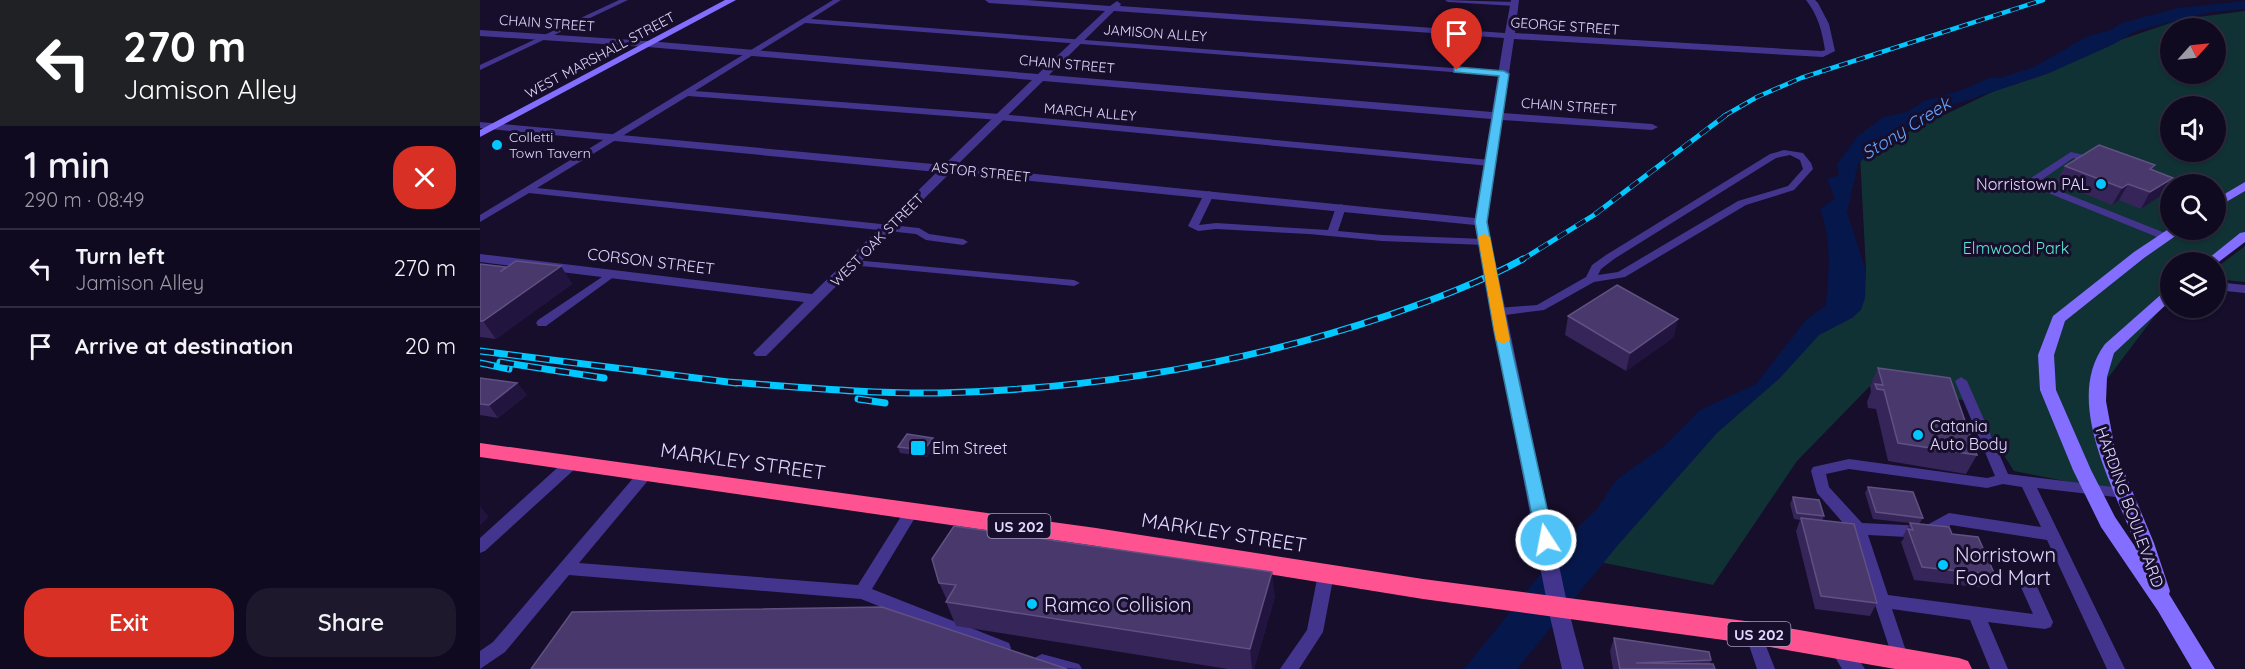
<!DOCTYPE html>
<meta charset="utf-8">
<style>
body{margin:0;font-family:Quicksand,sans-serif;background:#1e182d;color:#f1f3f6;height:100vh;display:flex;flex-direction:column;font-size:22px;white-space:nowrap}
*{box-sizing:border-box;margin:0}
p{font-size:20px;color:#9c9aa5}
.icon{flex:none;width:33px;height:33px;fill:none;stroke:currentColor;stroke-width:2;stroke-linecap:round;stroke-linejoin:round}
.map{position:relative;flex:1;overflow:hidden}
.panel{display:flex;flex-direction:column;background:#100a20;width:480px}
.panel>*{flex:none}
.hud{background:#202124;color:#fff;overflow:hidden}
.needle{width:39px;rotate:63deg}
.tools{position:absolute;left:1680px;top:18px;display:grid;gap:12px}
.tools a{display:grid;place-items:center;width:66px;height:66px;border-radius:50%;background:#100a20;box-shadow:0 2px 4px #0004,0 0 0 2px #302b3e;font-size:30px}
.pin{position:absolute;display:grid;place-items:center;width:51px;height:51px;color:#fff;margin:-62px -26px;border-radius:50% 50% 50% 0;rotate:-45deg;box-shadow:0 0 6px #0007}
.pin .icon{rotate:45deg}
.me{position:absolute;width:66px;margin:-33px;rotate:349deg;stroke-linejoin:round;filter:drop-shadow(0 0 4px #0008)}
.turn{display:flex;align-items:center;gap:21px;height:126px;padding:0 24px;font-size:27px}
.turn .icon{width:78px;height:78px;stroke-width:2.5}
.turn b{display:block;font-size:42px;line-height:51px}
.round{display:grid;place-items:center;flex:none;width:63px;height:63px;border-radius:24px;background:#1e182d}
.overview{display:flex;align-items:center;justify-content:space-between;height:102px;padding:0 24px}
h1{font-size:36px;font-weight:600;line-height:45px}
.button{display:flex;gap:12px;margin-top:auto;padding:12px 24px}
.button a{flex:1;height:69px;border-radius:24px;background:#d93025;color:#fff;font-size:24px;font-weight:600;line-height:69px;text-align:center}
.button a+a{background:#1e182d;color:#f1f3f6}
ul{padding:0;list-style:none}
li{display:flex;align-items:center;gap:18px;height:78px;padding:0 24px;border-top:2px solid #302b3e}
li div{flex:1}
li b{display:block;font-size:22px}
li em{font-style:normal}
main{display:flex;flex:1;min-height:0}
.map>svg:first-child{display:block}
.green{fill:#103235;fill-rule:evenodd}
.water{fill:#06174c}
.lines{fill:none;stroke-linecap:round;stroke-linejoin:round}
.stream{stroke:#06174c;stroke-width:5}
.lane{fill:#43358d;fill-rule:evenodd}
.street{fill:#43358d;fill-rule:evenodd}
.secondary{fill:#836eff;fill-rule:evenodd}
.highway{fill:#ff5290;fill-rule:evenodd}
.rail-far2-casing{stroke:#03c8ff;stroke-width:4.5}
.rail-far1-casing{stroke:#03c8ff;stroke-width:5}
.rail-casing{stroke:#03c8ff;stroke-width:7}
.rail-far2{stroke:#160e2a;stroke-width:3;stroke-dasharray:9;stroke-linecap:butt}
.rail-far1{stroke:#160e2a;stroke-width:4;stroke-dasharray:11;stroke-linecap:butt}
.rail{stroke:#160e2a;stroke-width:4.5;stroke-dasharray:14;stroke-linecap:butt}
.wall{fill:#362559}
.shaded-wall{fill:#21143f}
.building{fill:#48386b;stroke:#605182;stroke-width:1.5}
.route{fill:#4fc3f7;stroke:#337fa1;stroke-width:1.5}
.slow{fill:#f59e0b}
.poi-dot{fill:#03c8ff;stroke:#160e2a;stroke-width:2}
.labels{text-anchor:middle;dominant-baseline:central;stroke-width:6;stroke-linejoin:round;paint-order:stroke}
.far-street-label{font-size:14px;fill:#e1d7ff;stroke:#160e2a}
.far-poi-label{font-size:14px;fill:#e1d7ff;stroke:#160e2a;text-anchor:start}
.shield{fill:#160e2a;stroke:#a49bbf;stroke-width:1.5}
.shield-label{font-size:15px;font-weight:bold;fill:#e1d7ff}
.poi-label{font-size:16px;fill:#e1d7ff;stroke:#160e2a;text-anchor:start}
.park-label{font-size:16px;fill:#58ead7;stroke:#160e2a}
.street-label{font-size:16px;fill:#e1d7ff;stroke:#160e2a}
.water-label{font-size:18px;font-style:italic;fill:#65a5ff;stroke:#160e2a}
.near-street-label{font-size:20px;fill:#e1d7ff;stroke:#160e2a}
.near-poi-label{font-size:20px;fill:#e1d7ff;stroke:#160e2a;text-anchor:start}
</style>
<main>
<section class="panel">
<div class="hud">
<div class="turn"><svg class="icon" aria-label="left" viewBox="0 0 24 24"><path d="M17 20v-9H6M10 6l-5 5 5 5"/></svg><div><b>270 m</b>Jamison Alley</div></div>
</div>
<div class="overview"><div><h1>1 min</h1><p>290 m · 08:49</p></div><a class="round" style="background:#d93025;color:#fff"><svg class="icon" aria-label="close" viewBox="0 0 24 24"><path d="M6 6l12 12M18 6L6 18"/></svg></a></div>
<ul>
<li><svg class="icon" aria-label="left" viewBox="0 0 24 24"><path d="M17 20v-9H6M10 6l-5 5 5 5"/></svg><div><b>Turn left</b><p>Jamison Alley</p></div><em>270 m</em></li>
<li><svg class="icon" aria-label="arrive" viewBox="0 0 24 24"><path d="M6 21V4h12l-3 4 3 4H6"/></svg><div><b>Arrive at destination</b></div><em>20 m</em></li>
</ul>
<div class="button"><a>Exit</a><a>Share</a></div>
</section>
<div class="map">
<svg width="1765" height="669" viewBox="0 0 1765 669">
<rect width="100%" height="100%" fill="#160e2a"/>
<path class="green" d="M1765,11V238L1732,262H1690V296L1618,391L1644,493L1534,471L1489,401L1390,386L1317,461L1233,585L1115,561L1386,271L1380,155L1575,62L1702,19ZM1690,28H1736V74H1690ZM1690,106H1736V152H1690ZM1690,184H1736V230H1690Z
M1765,246V282L1736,279V268Z"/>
<path class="water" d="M1765,1V9L1731,12L1656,31L1632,45L1567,74L1476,104L1419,126L1378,164L1367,212L1386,271L1385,298L1381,310L1372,318L1339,335L1300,378L1237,433L1138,545L1037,669H984L1099,526L1117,509L1136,480L1184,446L1220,410L1276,384L1326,320L1346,305C1349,273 1352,240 1340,209L1355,199L1347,179L1359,175L1357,164L1377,137L1403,117L1427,112L1444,101L1482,90L1511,77L1519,78L1554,67L1608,36L1631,30L1641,23L1698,8Z"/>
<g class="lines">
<path class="stream" d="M1398,144L1442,116"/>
<path class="lane" d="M139,0H148L0,70V65Z
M353,0H361L331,19L1024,72L1028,74L1024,76L325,23L215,91L519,114L1010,160L1015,163L1010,166L519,120L208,96L57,188L439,228L449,234L483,239L488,242L483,245L446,240L436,234L49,193L0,222V215Z
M965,0L1035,2L1038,4L1035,6L968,2Z
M1304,150L1323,153L1331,163L1333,169L1314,190L1266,205L1145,277L1114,282L1064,310L1018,316L1012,312L1018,308L1057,305L1106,277L1112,265L1126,255L1290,154ZM1310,155L1320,160L1323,169L1308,186L1258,201L1138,272L1118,275L1121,269L1134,259L1296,158Z
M1591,152L1620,159L1622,161L1617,164L1593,158L1560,181L1562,184L1690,235L1691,237L1690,239H1682L1556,188L1549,180L1551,178Z
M729,191L734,194L719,225L736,223L848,230L856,207L861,204L866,207L858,231L902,235L1005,239L1010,242L1005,245L902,241L829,234L736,229L718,231L708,226L724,194Z
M374,260L594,280L600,283L594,286L370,265L369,263L370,261Z
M131,271L137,274L135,276L66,326H58L56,323L58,320Z
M1481,377L1487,381L1528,474L1649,489L1651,493L1649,497L1644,498L1557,488L1645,669H1627L1567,540L1471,525L1447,538L1388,535L1408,595L1553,614L1540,585L1542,580L1548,578L1554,580L1573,622L1571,627L1565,629L1508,622L1528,669H1510L1490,620L1412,609L1429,660L1427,665L1421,668L1415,665L1371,532L1337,493L1331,471L1333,467L1369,459L1507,478L1515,476L1475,381ZM1369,469L1507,488L1523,484L1542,487L1561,527L1469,513L1445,526L1382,523L1349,487L1346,474Z
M92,458L97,459L99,463L97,467L5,551L0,553V538L87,459Z
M166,468L171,469L173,473L171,477L99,563L378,585L427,507L432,505L437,507L439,511L392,589L529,643L531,648L529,653L523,655L517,653L381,599L89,575L25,652L0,669V651L13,642L161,469Z
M846,568L852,569L854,574L843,632L819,669H800L827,630L838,574L840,569Z
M1273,626L1279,628L1295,669H1277L1265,633L1267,628Z
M562,654L599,664L602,669L556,667L554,662L556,657Z"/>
<path class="street" d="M505,0H547L630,6L637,1L641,4L640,6L1025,33L1031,0H1039L1035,33L1342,51L1345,50C1342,31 1338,15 1326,0H1335L1338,3L1349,24L1355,51L1343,57L1034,39L1023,113L1172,124L1178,127L1172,130L1022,120L1007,222L1088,608L1104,669H1082L1068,608L995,225L470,173L286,356H276L273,353L324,302L0,262V254L332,294L457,172L0,128V122L464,165L552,80L168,47L0,36V30L168,41L558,74L625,11L509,3ZM634,11L1024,38L1012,112L569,75ZM563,81L1011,119L995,218L476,166Z
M1736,282L1765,285V293L1736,290Z
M1360,640L1367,642L1385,669H1362L1350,649L1353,642Z"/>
<path class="secondary" d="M245,0H256L0,137V130Z
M1765,182V191L1736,208V199Z
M1690,228L1704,230L1664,258L1585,321L1574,355L1576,390L1611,470L1635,517L1658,551C1638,493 1581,403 1625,344L1685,291L1690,290V301L1634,353L1627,377L1626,401L1635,450L1674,543L1690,591L1689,594L1735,669H1712L1678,611L1621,527L1593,470L1560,390L1558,355L1573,316L1654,252Z
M1765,232V242L1736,264V262H1724L1760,233Z"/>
<path class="highway" d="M0,443L616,528L943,579L1273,622L1479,658L1488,661L1492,669H1415L1273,644L943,599L616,546L0,457Z"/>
<defs>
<path id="rail-far2" d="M1244,116L1277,97L1321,78L1563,0"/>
<path id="rail-far1" d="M1040,261L1114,215L1246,115"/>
<path id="rail" d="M0,351L256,383
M20,362L124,378
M0,363L29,369
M248,382C319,387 389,394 460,393C613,389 765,364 909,315C955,299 1001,282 1043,259
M378,399L405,403"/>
</defs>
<use href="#rail-far2" class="rail-far2-casing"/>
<use href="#rail-far1" class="rail-far1-casing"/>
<use href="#rail" class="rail-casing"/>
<use href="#rail-far2" class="rail-far2"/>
<use href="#rail-far1" class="rail-far1"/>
<use href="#rail" class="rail"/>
</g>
<path class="wall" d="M1675,165L1672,170L1683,194L1661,209L1639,200L1632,205L1576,182L1585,166Z
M0,264L26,268L81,266L92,284L16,339L0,337Z
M1088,316L1194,337L1146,371L1085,335Z
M1398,368L1497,455L1486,474L1408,461L1396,409L1388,408L1387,402L1391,392L1390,386Z
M0,378L37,383L47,395L18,418L0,415Z
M453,438L456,444L447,457L420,453L418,447Z
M1388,487L1443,518L1439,524L1472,534L1515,575L1506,588L1434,580L1421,542L1424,538L1423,536L1430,523L1393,519L1385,493Z
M1313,497L1344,516L1342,521L1397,603L1390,616L1335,609L1316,531L1320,520L1314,519L1310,504Z
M459,583L795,596L774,669H748L476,626L466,602L467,600Z
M1134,638L1231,660L1230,664L1235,669H1133L1130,651Z"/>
<path class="shaded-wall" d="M1693,178L1683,194L1661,209L1670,192Z
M1648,184L1639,200L1632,205L1642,188Z
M81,266L92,284L16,339L3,321Z
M1198,319L1194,337L1146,371L1150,353Z
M37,383L47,395L18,418L9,405Z
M453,438L456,444L447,457L444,450Z
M0,506L9,517L0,525Z
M792,572L795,596L774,669H772L770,649Z"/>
<path class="building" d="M1619,145L1675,165L1670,169L1693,178L1670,192L1648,184L1642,188L1585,166Z
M36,261L81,266L3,321H0V264L26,267L20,272Z
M1137,285L1198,319L1150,353L1088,316Z
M1398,368L1470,378L1497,455L1418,443L1404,390L1397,389L1395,384L1403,385Z
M0,378L37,383L9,405L0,404Z
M427,434L453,438L444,450L418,447Z
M1388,487L1433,492L1443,518L1396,512Z
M1313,497L1339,500L1344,516L1317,513Z
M1321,518L1374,524L1397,603L1341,596Z
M1430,523L1469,527L1472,534L1498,537L1515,575L1442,567L1428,529L1433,530Z
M474,526L792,572L770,649L466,602L476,585L459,583L452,559Z
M402,607L587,669H51L92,612Z
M1134,638L1229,652L1231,660L1156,663L1233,664L1235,669H1140Z"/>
<path class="route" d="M977,67L1024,71L1029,74L1007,222L1028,331L1074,540L1072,545L1066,547L1060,545L1057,540L1014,331L995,222L1019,76L974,72V68Z"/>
<path class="slow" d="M1004,234L1010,237L1030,340L1023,344L1016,340L998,237Z"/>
<g class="poi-dot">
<circle cx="17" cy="145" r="6"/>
<circle cx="1621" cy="184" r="6"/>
<circle cx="1438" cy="435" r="6"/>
<rect x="430" y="440" width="16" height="16" rx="3"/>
<circle cx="1463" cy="565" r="6"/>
<circle cx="552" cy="604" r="6"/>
</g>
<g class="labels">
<g class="far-street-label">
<text transform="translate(67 23) rotate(4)">CHAIN STREET</text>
<text transform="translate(1085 26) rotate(4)">GEORGE STREET</text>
<text transform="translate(675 33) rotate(4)">JAMISON ALLEY</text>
<text transform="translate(120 55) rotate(-28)">WEST MARSHALL STREET</text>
<text transform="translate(587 64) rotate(5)">CHAIN STREET</text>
<text transform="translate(1089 106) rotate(4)">CHAIN STREET</text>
<text transform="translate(610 112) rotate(5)">MARCH ALLEY</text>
<text transform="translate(501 172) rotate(6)">ASTOR STREET</text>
<text transform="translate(397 240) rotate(-45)">WEST OAK STREET</text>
</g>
<g class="far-poi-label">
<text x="29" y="137">Colletti<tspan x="29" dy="16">Town Tavern</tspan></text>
</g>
<g class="shield">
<rect x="507.5" y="514" width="63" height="24" rx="4.5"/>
<rect x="1247.5" y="622" width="63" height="24" rx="4.5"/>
</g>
<g class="shield-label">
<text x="539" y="526">US 202</text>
<text x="1279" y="634">US 202</text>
</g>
<g class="poi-label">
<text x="1609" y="184" text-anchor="end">Norristown PAL</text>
<text x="1450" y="426">Catania<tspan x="1450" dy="18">Auto Body</tspan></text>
<text x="452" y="448">Elm Street</text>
</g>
<g class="park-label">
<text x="1536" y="248">Elmwood Park</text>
</g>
<g class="street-label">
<text transform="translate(171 261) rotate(7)">CORSON STREET</text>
<text transform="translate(1650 507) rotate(70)">HARDING BOULEVARD</text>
</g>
<g class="water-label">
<text transform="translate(1426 128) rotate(-32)">Stony Creek</text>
</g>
<g class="near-street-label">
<text transform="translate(263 461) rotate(8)">MARKLEY STREET</text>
<text transform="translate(744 532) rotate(9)">MARKLEY STREET</text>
</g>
<g class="near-poi-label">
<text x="1475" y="554">Norristown<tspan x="1475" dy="23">Food Mart</tspan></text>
<text x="564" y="604">Ramco Collision</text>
</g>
</g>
</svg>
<div class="tools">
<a><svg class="needle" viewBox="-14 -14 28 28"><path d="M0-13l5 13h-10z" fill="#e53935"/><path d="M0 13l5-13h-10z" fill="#9c9aa5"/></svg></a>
<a><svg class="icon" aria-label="sound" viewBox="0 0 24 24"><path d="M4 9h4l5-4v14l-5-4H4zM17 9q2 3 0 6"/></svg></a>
<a><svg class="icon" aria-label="search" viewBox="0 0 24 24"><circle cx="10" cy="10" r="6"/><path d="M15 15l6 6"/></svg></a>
<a><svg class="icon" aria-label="layers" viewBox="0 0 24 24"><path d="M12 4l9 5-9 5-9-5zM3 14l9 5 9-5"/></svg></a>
</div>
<div class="pin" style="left:977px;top:70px;background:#d93025"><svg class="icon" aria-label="arrive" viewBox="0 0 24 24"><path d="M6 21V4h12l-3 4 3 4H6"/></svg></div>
<svg class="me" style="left:1066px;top:540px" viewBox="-20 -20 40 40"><circle r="17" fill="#4fc3f7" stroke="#fff" stroke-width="3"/><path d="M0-11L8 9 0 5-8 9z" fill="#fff"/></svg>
</div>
</main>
